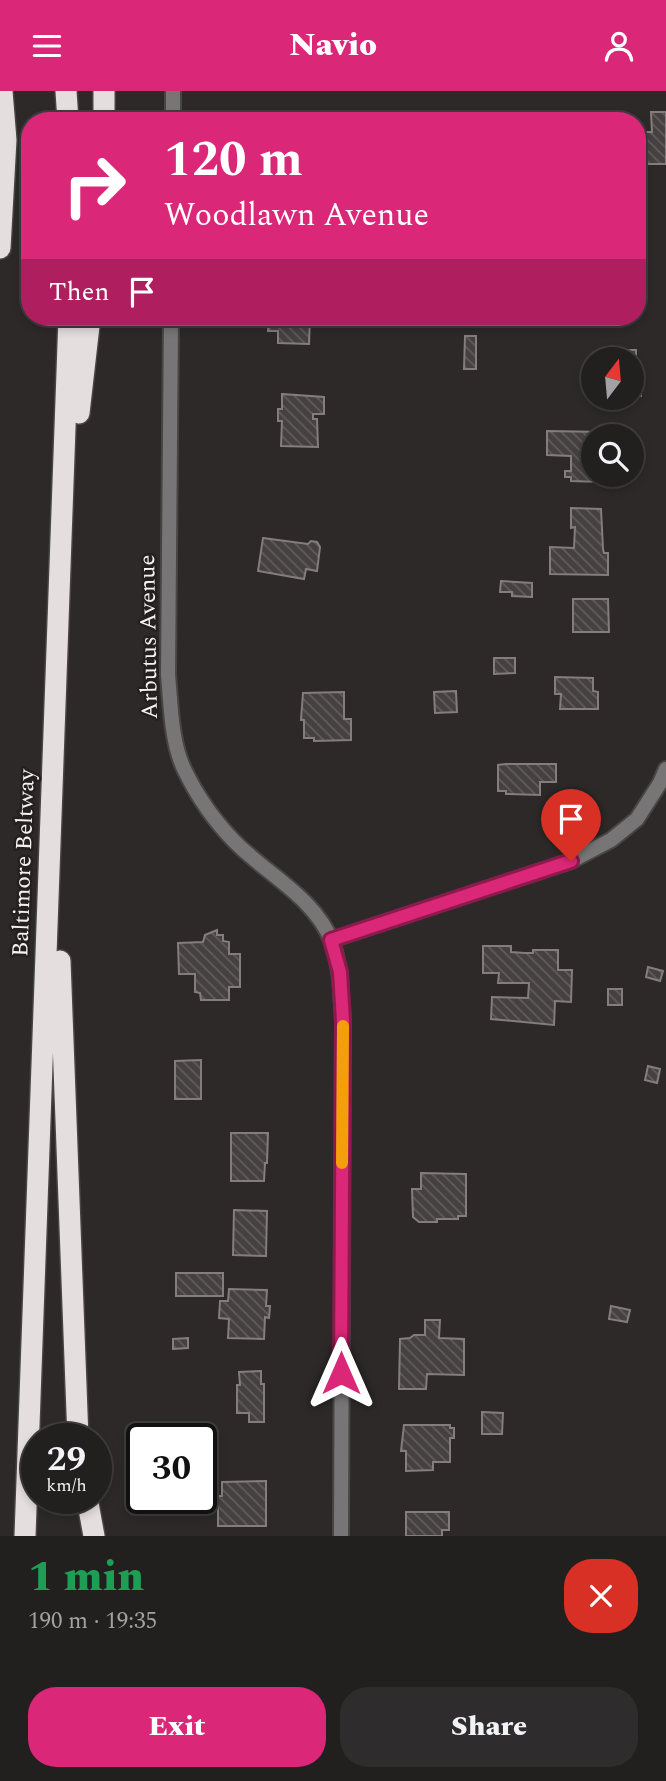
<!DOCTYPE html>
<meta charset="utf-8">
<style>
body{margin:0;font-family:Spectral,serif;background:#2e2c2c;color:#f1f3f6;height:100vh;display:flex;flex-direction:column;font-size:26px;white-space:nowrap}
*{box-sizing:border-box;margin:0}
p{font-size:23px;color:#a2a2a4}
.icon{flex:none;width:38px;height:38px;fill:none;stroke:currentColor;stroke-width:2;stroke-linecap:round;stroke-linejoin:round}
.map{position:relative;height:1445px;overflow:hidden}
.details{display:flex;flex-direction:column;background:#221f1f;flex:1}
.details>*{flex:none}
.top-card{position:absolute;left:21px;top:21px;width:625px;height:214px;border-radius:28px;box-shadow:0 4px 10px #0003,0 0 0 2px #3f3d3d;background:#db2777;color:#fff;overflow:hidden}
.needle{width:46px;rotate:16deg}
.tools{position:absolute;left:581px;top:256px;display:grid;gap:14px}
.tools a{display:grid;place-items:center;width:63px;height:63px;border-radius:50%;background:#221f1f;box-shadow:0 4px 10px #0003,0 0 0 2px #3f3d3d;font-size:35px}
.speed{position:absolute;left:21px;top:1332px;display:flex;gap:14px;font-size:35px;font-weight:700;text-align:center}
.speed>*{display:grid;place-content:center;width:91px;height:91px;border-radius:50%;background:#221f1f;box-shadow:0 4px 10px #0003,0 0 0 2px #3f3d3d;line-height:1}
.speed small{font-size:18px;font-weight:400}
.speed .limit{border:4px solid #111;border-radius:10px;background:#fff;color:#111}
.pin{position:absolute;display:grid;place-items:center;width:60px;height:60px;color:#fff;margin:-72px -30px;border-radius:50% 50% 50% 0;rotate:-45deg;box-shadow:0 0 7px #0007}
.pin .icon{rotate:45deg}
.me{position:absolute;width:77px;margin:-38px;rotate:0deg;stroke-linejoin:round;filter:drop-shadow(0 0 5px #0008)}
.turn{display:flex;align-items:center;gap:24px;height:147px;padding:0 28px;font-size:32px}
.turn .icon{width:91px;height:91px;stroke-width:2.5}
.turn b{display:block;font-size:49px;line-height:60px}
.then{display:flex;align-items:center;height:66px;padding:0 28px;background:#0003;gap:14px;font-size:26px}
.round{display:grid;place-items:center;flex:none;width:74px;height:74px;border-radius:28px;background:#2e2c2c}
.headline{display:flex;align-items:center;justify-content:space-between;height:119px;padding:0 28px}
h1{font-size:42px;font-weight:800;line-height:52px;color:#1e9e55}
.button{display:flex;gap:14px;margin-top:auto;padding:14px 28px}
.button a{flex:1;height:80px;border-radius:28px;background:#db2777;color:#fff;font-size:28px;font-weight:800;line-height:80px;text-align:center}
.button a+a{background:#2e2c2c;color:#f1f3f6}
header{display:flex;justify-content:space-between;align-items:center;height:91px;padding:0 28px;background:#db2777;color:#fff;font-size:32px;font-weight:800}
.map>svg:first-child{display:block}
.building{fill:url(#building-back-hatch);stroke:#837e7d;stroke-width:2}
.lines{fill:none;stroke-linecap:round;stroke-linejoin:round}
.minor-casing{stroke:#494545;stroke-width:18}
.motorway-casing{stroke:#494545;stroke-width:24}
.minor{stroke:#777575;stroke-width:14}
.motorway{stroke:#e4dede;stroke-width:21}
.route-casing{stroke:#8e194d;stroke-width:18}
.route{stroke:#db2777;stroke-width:12}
.slow{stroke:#f59e0b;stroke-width:12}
.labels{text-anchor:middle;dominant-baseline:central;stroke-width:5;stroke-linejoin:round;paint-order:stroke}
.street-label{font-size:23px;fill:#f4f1f1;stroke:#24201f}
</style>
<header><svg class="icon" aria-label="menu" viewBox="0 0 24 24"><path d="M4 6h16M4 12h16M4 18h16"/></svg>Navio<svg class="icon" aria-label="person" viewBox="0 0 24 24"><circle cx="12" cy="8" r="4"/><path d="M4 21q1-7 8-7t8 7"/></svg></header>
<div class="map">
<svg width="666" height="1445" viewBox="0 0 666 1445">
<defs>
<pattern id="building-back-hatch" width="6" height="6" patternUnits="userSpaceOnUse" patternTransform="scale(1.75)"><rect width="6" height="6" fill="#454140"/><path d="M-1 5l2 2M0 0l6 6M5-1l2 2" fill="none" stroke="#605d5c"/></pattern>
</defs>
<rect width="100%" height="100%" fill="#2d2929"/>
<path class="building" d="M651,21H666V73H637V41H652Z
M269,226H310L309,253L278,252V240H268Z
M465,245H476V278H464Z
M609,259H636V277H641V305H632V268H600V261H608Z
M282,303L324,306V323H313V328H317L318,356L281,355L282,330H278V318H282Z
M547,340L603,341V345H593V383H601V391L571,390V386H565V380H571V365L547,364Z
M571,417L601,418L603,458L604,462H608V484L550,483V456L574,457L575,436L571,437Z
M263,447L308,453L311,450L317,451L320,456L317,480L306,478L304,488L258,480Z
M501,490L532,492V506L512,505V501H500Z
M573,508H608L609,541H573Z
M494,567H515V582L494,583Z
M555,586L593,587V600L598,601V618H560L561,603H555Z
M456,600L457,621L435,622L434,601Z
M344,601V628H351V649L314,650V647H304V629H301L303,602Z
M506,673H556V691H540V704L506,703V700H498V674Z
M217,839V844H223V850L229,851V863H240V896H229V909H201L200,902L195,901V883H179L178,852L203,851L205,844Z
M483,855H511V861L525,862H533V859H558V879H572L571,911L555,910L554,934L491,928L492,906L528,907L529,892H498L499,882H483Z
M648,876L663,880L660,890L646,886Z
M608,898H622V914H608Z
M201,969V1008H175V970Z
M648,975L660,978L657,992L645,989Z
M231,1042H268L267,1072H265L264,1090H231Z
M421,1082L466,1083V1125H458V1128H437V1131H419L413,1126L412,1098H421Z
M234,1119L267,1120L266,1165L233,1164Z
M176,1182H223V1205H176Z
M229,1198L267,1199L266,1215H270L269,1227L265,1226L264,1248L228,1247L229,1228L219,1227L220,1210H228Z
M611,1215L630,1219L627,1231L609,1228Z
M425,1229H440L439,1247L464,1248V1284L427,1283L426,1298H399L400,1248L410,1247L414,1244H425Z
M188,1247V1257L173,1258V1248Z
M261,1280V1293H264V1331H249V1322H237V1294H240L239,1281Z
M482,1321L503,1322L502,1343H482Z
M404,1334H450V1337H454V1347H450V1371H433V1379L406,1380V1360H401Z
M201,1370H218V1395H201Z
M266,1390V1435H218V1405H222V1391Z
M406,1421H449V1439H442V1445H406Z"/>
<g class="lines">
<defs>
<path id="minor" d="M173,30V0
M171,226L168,584C171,615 171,650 184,678C197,705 215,731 236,752C268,784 315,807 332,851C341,876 341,904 343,930L341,1445
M331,849L571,770L611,749L637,728L660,692L666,678"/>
<path id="motorway" d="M66,0L68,30
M104,30V0
M0,157L6,49L2,0
M79,322L90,226
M60,870L78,1348
M87,1407L94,1445
M25,1445L69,226"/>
</defs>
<use href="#minor" class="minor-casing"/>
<use href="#motorway" class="motorway-casing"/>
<use href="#minor" class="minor"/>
<use href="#motorway" class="motorway"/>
</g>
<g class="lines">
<defs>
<path id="route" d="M341,1282L343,930L340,881L331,849L571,770"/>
</defs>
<use href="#route" class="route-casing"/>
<use href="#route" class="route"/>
<path class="slow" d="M342,1072L343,935"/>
</g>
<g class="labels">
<g class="street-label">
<text transform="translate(149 546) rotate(-91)">Arbutus Avenue</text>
<text transform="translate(24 772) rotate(-88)">Baltimore Beltway</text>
</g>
</g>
</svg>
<div class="tools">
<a><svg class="needle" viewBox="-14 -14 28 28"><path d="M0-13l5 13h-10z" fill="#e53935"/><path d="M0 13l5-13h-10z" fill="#a2a2a4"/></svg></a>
<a><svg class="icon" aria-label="search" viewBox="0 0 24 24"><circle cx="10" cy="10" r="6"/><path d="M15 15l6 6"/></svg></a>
</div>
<div class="speed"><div>29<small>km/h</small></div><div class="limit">30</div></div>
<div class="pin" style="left:571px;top:770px;background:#d93025"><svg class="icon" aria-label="arrive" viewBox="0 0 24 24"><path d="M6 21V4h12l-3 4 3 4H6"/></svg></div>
<svg class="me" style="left:341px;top:1282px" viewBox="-20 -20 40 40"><path d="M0-17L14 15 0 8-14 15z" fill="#db2777" stroke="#fff" stroke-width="4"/></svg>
<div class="top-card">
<div class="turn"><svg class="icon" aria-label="right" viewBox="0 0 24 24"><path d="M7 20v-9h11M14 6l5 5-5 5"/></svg><div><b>120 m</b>Woodlawn Avenue</div></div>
<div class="then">Then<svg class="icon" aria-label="arrive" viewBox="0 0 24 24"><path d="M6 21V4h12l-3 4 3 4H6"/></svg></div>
</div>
</div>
<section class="details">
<div class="headline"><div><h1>1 min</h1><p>190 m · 19:35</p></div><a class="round" style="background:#d93025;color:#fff"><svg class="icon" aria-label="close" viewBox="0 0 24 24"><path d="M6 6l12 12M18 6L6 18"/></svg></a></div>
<div class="button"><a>Exit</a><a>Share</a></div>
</section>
